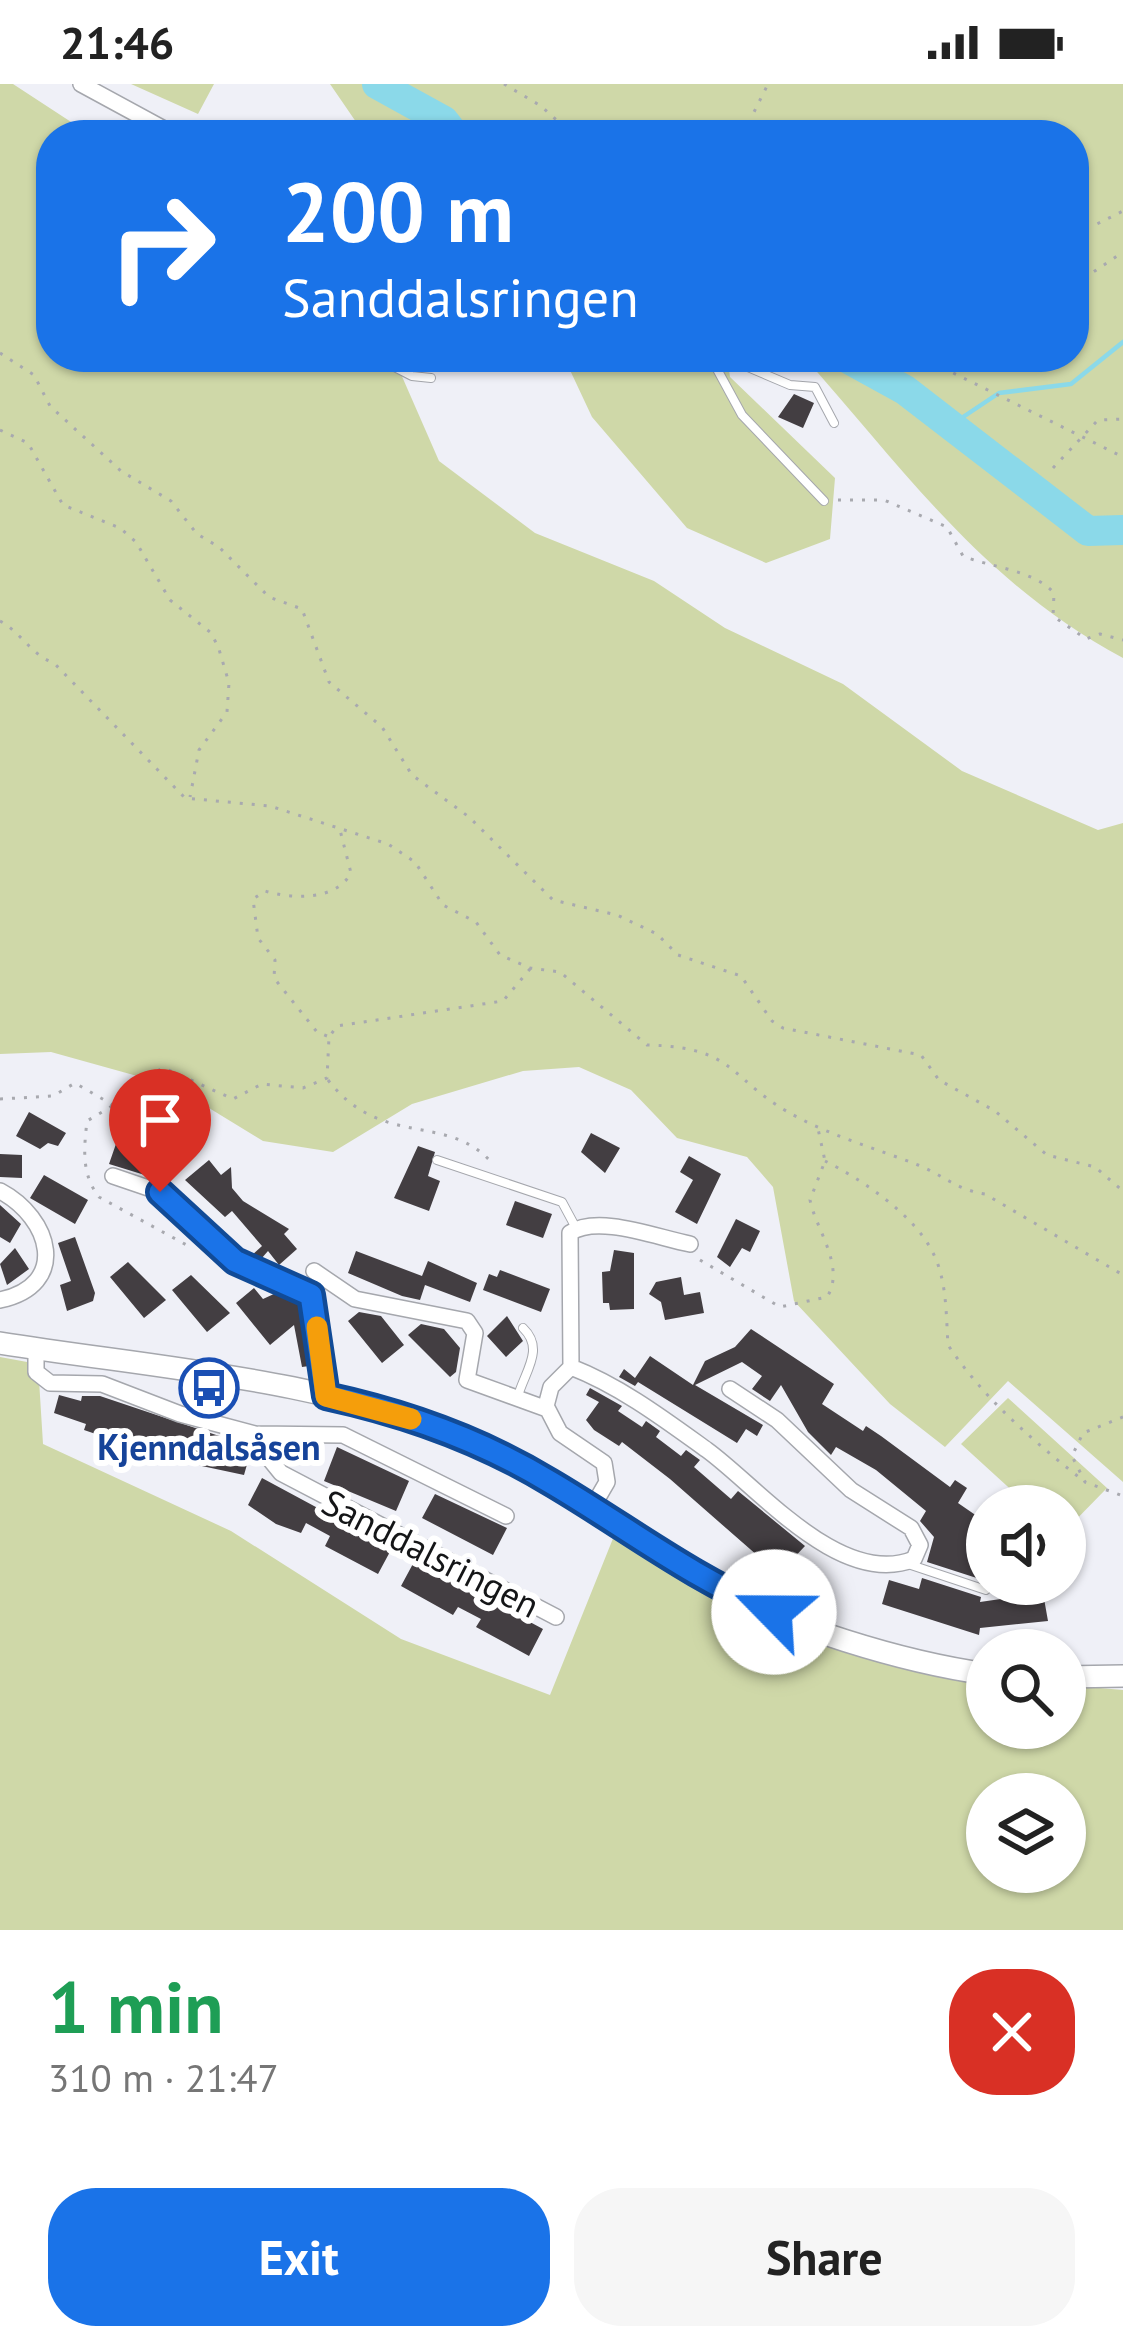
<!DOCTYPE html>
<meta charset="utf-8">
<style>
body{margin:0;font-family:"PT Sans",sans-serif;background:#f6f6f6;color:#222;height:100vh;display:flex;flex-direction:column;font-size:45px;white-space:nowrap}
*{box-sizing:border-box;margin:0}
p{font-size:39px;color:#767676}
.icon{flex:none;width:66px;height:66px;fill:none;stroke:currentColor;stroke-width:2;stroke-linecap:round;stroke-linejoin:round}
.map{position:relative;height:1846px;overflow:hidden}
.sheet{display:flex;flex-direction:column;background:#fff;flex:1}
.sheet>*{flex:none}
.banner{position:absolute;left:36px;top:36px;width:1053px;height:252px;border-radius:48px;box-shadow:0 3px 9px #0004;background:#1a73e8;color:#fff;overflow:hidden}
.fabs{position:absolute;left:966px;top:1401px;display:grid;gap:24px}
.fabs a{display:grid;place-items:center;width:120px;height:120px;border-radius:50%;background:#fff;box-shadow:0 3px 9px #0004;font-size:60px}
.pin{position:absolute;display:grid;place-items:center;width:102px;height:102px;color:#fff;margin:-123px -51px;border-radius:50% 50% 50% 0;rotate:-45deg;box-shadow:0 0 12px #0007}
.pin .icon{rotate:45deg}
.me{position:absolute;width:132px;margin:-66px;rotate:293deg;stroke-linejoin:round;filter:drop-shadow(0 0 9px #0008)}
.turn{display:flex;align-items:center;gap:42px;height:252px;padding:0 48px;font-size:54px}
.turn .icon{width:156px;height:156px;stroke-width:2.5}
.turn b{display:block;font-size:84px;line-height:102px}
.round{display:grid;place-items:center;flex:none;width:126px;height:126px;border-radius:48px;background:#f6f6f6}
.summary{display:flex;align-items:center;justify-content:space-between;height:204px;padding:0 48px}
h1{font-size:72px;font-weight:600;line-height:90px;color:#1e9e55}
.primary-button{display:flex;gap:24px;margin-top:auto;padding:24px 48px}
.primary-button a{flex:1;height:138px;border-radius:48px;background:#1a73e8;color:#fff;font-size:48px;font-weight:600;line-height:138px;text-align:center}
.primary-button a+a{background:#f6f6f6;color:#222}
.status{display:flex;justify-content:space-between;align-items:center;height:84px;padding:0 60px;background:#fff;direction:ltr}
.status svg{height:33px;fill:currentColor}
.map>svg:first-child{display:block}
.green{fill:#cfd8a8;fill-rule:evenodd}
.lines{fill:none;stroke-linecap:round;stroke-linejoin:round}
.stream{stroke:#8bd9e9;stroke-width:4.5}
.river{stroke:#8bd9e9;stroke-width:30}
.building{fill:#433e42}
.service-casing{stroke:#a5a7ad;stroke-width:10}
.minor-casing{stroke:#a5a7ad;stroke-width:18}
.secondary-casing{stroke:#a5a7ad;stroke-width:24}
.path{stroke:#a8a9af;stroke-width:3;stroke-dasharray:3 9;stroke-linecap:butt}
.service{stroke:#fff;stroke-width:8}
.minor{stroke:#fff;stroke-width:15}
.secondary{stroke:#fff;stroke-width:21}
.route-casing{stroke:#114b97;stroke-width:30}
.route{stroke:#1a73e8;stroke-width:21}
.slow{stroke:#f59e0b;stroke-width:21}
.labels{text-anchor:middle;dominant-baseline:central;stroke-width:12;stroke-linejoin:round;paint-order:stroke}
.transit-label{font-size:36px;font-weight:bold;fill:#164399;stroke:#fff}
.street-label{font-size:36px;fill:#141517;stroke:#fff}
</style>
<div class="status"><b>21:46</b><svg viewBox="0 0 49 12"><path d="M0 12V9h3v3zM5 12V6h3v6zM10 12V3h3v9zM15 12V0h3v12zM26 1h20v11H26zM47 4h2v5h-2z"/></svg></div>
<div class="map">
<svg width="1123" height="1846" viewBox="0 0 1123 1846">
<rect width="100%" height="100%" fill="#eff0f7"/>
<path class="green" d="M0,0H13L91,51H51V273H383L397,281L439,377L535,449L654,497L725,544L843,600L962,687L1098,746L1123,739V1398L1008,1297L945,1363L890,1320L794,1217L773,1103L747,1073L677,1054L631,1006L579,983L523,987L412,1020L333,1068L263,1057L173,1002L51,968L0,970Z
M131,0H214L198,30Z
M330,0H1123V574C982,498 907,389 804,273H1074V51H365Z
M577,273H727L730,293L835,394L830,455L766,479L687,444L592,333L569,284Z
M0,1273L38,1280L43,1360L231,1447L401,1555L550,1611L614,1452C725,1513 860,1590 987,1597V1644H1065V1601L1123,1606V1846H0ZM987,1710H1065V1788H987Z
M1008,1314L1107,1404L1065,1447V1422H1029L961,1360Z"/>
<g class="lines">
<path class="stream" d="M951,341L999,309L1071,300L1123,258"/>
<path class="river" d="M377,0L444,37L455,51
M845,273L905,306L1088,447L1123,446"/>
</g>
<path class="building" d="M794,310L814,319L803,344L778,333Z
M29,1028L66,1049L58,1062L48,1059L40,1065L16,1052Z
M591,1049L620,1064L605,1089L581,1068Z
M125,1053L162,1068L160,1072L168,1075L161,1096L109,1080L117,1057L123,1059Z
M418,1062L435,1068L428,1092L440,1097L429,1127L394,1114Z
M0,1070L22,1071V1094L0,1093Z
M689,1072L721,1090L697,1140L675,1128L693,1096L680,1088Z
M209,1076L221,1091L231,1083L232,1104L243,1117L289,1145L284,1150L297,1165L279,1181L268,1167L261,1175L252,1171L262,1162L232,1127L225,1133L185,1096Z
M44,1091L88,1116L75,1140L30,1114Z
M515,1117L552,1130L543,1154L506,1141Z
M0,1121L21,1140L10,1159L0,1153Z
M736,1135L760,1147L750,1168L742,1164L730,1183L717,1173Z
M75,1153L95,1209L93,1217L67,1227L60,1201L71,1197L58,1159Z
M15,1164L29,1185L7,1201L0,1180Z
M614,1166L634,1169V1225L610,1226L609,1219H603L602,1188L610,1187Z
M356,1167L422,1192L428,1177L477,1199L470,1218L425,1201L420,1216L402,1212L348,1189Z
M128,1178L166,1216L144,1234L110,1193Z
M500,1186L550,1205L541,1228L483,1206L489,1190L497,1193Z
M191,1191L230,1229L207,1248L172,1206Z
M681,1193L684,1211L700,1208L704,1229L665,1236L661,1218L649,1210L656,1198Z
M254,1204L263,1215L276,1209L300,1219L309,1282L302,1283L294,1241L270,1261L236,1219Z
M359,1228L381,1232L404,1261L382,1279L348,1237Z
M507,1232L523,1257L506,1273L487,1252Z
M421,1240L444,1245L460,1264L456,1288L450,1293L408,1251Z
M751,1245L834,1300L822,1320L863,1347L866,1342L881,1352L950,1403L955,1396L967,1404L958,1419L987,1439V1452L970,1476L987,1481L986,1497L927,1478L934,1453L920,1437L926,1427L876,1386L836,1363L831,1371L808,1348L781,1301L770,1317L752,1305L762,1292L742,1278L695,1301L763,1341L757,1352L746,1345L737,1359L638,1298L635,1302L619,1293L624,1285L635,1294L650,1272L693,1301L705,1277L735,1263Z
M590,1304L622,1322L618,1327L642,1343L646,1337L660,1347L656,1353L681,1372L686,1366L700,1376L694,1383L731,1415L738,1407L805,1462L789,1479L777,1468L767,1480L670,1395L622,1358L619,1362L594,1346L586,1336L599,1318L586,1311Z
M59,1311L81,1317L82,1312H100L252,1363L244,1391L169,1375L84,1346L86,1340L54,1329Z
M337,1363L409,1397L396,1427L324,1397Z
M262,1394L392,1464L378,1490L325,1462L330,1452L306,1439L301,1449L276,1440L248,1421Z
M435,1410L507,1444L493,1471L422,1434Z
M415,1476L543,1545L529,1572L476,1543L481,1535L458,1523L453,1531L401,1502Z
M922,1494L981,1513L980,1518L1043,1509L1048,1537L980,1544L979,1551L882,1520L889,1496L919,1505Z"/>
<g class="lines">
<defs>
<path id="service" d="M375,273L412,292L431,294
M711,274L742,331L824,417
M729,275L790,301L815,303L834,339
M437,1076L562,1118L576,1144
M518,1312C525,1287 545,1265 523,1244
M908,1480L986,1506"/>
<path id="minor" d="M81,0L175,51
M703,273L729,275
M113,1092L160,1108L235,1177L311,1211L326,1312
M0,1107C51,1134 70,1201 0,1216
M314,1187L355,1215L467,1237L475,1249L467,1296L547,1325
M36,1265V1288L50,1299L102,1300L180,1330L255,1350L343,1351L506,1432
M571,1283L570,1149C598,1130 658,1154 690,1160
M267,1352L268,1373L281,1389L556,1533
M592,1424L607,1398L604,1379L560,1349L546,1322L551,1303L571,1283C620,1302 664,1335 707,1366C758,1403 841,1505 914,1475L920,1461L911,1444L851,1406L777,1336L730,1305"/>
<path id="secondary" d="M0,1259C156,1284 323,1294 470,1357C557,1394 629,1455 711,1501C787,1543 902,1578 987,1590
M1065,1593L1123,1592"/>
</defs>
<use href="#service" class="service-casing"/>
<use href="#minor" class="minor-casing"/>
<use href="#secondary" class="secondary-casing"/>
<path class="path" d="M504,0L541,22L573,51
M750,51L751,34L768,0
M1074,143L1093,142L1123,127
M1074,201L1123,168
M0,269L34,291L50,322L121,387L171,417L197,450L219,463L269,513L302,525L329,598L382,643L412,691L469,733L553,816L617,831L657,850L678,871L741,892L772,937L783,944L921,971L939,996L995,1027L1047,1071L1095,1083L1123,1107
M921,273L1123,373
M0,346L28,359L63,421L120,444L136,458L170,516L210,548L218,562L229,599L227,628L199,666L190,713
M1053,384L1098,336L1123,335
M838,416H884L947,443L963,472C989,483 1034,486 1054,509L1053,532L1086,555L1100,550L1123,556
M0,537C22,549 31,571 54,579L185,714L270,722L388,760L415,778L443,821L476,838L500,871L530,884L560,888L647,961C740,963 727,997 799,1034C835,1053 880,1066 918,1081C943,1091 957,1106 985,1110L1123,1191
M327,952L317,948L274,894L275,876L258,854L253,815L265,807C292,815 336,817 351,789L340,746
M328,996C382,1066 447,1027 493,1080
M0,1015L53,1012L75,999L113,1021L138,995L164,984L233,1015L262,1000L303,1004L327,994L329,953L337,942L503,917L530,885
M112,1022L87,1037C84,1064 81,1090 99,1113L192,1164
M825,1077C861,1095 915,1131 933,1169C947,1196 946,1231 948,1261C984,1315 1034,1358 1085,1398
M700,1176L780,1223L827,1213C846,1183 816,1146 810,1116L825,1077L817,1040
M1123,1333L1083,1349L1072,1372L1085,1398L1123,1412"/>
<use href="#service" class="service"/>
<use href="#minor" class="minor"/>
<use href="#secondary" class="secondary"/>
</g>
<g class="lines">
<defs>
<path id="route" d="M160,1108L235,1177L311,1211L326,1312C405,1329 481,1356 550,1398C625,1442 693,1495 774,1528"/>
</defs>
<use href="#route" class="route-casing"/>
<use href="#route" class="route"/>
<path class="slow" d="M317,1243L326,1312L411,1335"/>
</g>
<defs>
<symbol id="bus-ring" viewBox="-11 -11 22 22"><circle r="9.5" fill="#fff" stroke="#1a4fb4" stroke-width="1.5"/><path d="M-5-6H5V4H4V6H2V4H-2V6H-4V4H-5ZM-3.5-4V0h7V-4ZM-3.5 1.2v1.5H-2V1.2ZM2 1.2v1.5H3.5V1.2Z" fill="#1a4fb4"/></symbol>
</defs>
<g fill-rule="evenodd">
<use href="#bus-ring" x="176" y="1271" width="66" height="66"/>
</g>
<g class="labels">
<g class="transit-label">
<text x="209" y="1362">Kjenndalsåsen</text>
</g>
<g class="street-label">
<text transform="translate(431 1469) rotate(27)">Sanddalsringen</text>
</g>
</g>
</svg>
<div class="fabs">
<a><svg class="icon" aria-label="sound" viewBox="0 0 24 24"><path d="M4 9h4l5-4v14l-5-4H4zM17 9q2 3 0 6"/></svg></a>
<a><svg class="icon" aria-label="search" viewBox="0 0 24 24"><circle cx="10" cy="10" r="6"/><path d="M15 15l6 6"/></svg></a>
<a><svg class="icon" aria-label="layers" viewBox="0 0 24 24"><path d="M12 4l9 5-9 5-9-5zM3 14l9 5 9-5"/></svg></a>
</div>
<div class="pin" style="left:160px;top:1108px;background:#d93025"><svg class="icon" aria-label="arrive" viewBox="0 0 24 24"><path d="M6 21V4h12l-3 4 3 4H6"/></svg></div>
<svg class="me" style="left:774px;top:1528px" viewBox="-20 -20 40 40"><circle r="19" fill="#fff"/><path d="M0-13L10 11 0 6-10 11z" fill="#1a73e8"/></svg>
<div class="banner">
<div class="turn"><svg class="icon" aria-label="right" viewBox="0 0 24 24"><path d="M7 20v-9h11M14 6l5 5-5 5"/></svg><div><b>200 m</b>Sanddalsringen</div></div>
</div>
</div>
<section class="sheet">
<div class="summary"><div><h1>1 min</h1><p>310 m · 21:47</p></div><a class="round" style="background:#d93025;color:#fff"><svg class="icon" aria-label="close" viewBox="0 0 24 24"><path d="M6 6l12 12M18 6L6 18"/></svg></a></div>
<div class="primary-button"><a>Exit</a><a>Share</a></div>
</section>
